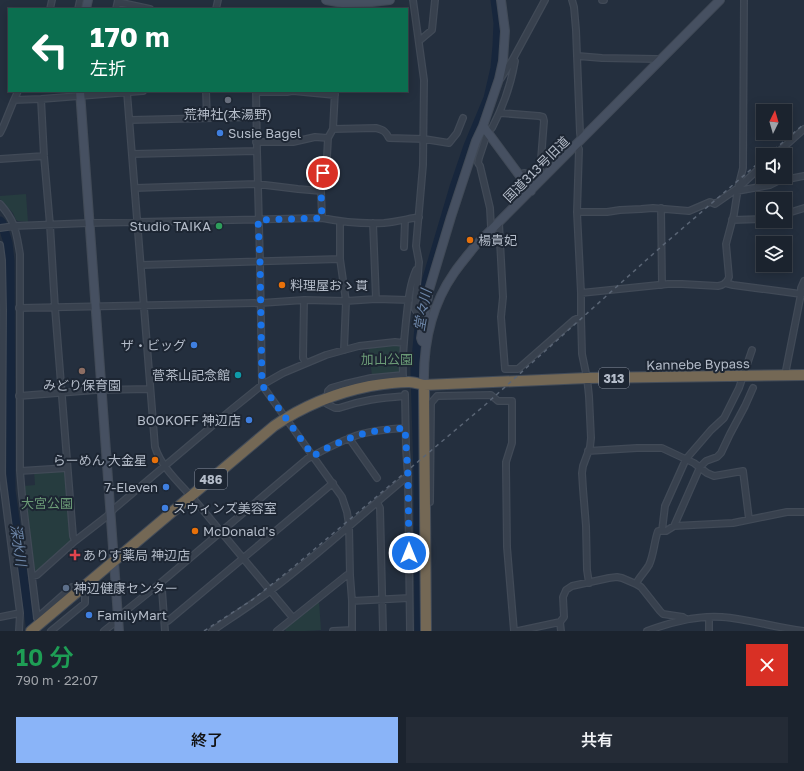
<!DOCTYPE html>
<html lang="ja">
<meta charset="utf-8">
<style>
body{margin:0;font-family:"Golos Text","Noto Sans JP",sans-serif;background:#242b36;color:#f1f3f6;height:100vh;display:flex;flex-direction:column;font-size:15px;white-space:nowrap}
*{box-sizing:border-box;margin:0}
p{font-size:13px;color:#a0a4aa}
.icon{flex:none;width:22px;height:22px;fill:none;stroke:currentColor;stroke-width:2;stroke-linecap:round;stroke-linejoin:round}
.map{position:relative;height:631px;overflow:hidden}
.sheet{display:flex;flex-direction:column;background:#1b232e;flex:1}
.sheet>*{flex:none}
.guide{position:absolute;left:8px;top:8px;width:400px;height:84px;border-radius:0px;box-shadow:0 2px 10px #0003,0 0 0 1px #39404a;background:#0b6e4f;color:#fff;overflow:hidden}
.needle{width:26px;rotate:5deg}
.controls{position:absolute;left:756px;top:104px;display:grid;gap:8px}
.controls a{display:grid;place-items:center;width:36px;height:36px;border-radius:0px;background:#1b232e;box-shadow:0 2px 10px #0003,0 0 0 1px #39404a;font-size:20px}
.pin{position:absolute;display:grid;place-items:center;width:34px;height:34px;color:#fff;margin:-17px;border:2px solid #fff;border-radius:50%;box-shadow:0 1px 4px #0007}
.me{position:absolute;width:44px;margin:-22px;rotate:0deg;stroke-linejoin:round;filter:drop-shadow(0 0 3px #0008)}
.turn{display:flex;align-items:center;gap:14px;height:84px;padding:0 16px;font-size:18px}
.turn .icon{width:52px;height:52px;stroke-width:2.5}
.turn b{display:block;font-size:28px;line-height:34px}
.round{display:grid;place-items:center;flex:none;width:42px;height:42px;border-radius:0px;background:#242b36}
.head{display:flex;align-items:center;justify-content:space-between;height:68px;padding:0 16px}
h1{font-size:24px;font-weight:600;line-height:30px;color:#1e9e55}
.action{display:flex;gap:8px;margin-top:auto;padding:8px 16px}
.action a{flex:1;height:46px;border-radius:0px;background:#8ab4f8;color:#111;font-size:16px;font-weight:600;line-height:46px;text-align:center}
.action a+a{background:#242b36;color:#f1f3f6}
.map>svg:first-child{display:block}
.green{fill:#263c3f}
.lines{fill:none;stroke-linecap:round;stroke-linejoin:round}
.river{stroke:#17263c;stroke-width:9}
.street-casing{stroke:#414a57;stroke-width:8}
.secondary-casing{stroke:#414a57;stroke-width:10}
.highway-casing{stroke:#434c59;stroke-width:12}
.street{stroke:#38414e;stroke-width:5.5}
.secondary{stroke:#465061;stroke-width:8}
.highway{stroke:#746855;stroke-width:10}
.rail{stroke:#5a6575;stroke-width:1.5;stroke-dasharray:4 4;stroke-linecap:butt}
.route{stroke:#1a73e8;stroke-width:7;stroke-dasharray:0 12.6}
.worship-dot{fill:#6b7280;stroke:#1d2633;stroke-width:1.5}
.shop-dot{fill:#3f7fe0;stroke:#1d2633;stroke-width:1.5}
.leisure-dot{fill:#2e9e5b;stroke:#1d2633;stroke-width:1.5}
.food-dot{fill:#e8710a;stroke:#1d2633;stroke-width:1.5}
.education-dot{fill:#8d6e63;stroke:#1d2633;stroke-width:1.5}
.culture-dot{fill:#0f9aa8;stroke:#1d2633;stroke-width:1.5}
.health-dot{fill:#e0444e;stroke:#1d2633;stroke-width:1.5}
.service-dot{fill:#5c6f8a;stroke:#1d2633;stroke-width:1.5}
.labels{text-anchor:middle;dominant-baseline:central;stroke-width:4;stroke-linejoin:round;paint-order:stroke}
.shield{fill:#1d2633;stroke:#878f9c;stroke-width:1}
.shield-label{font-size:12px;font-weight:bold;fill:#b4bcc9}
.poi-label{font-size:13px;fill:#b4bcc9;stroke:#1d2633;text-anchor:start}
.street-label{font-size:13px;fill:#b4bcc9;stroke:#1d2633}
.park-label{font-size:13px;fill:#6b9a76;stroke:#1d2633}
.water-label{font-size:14px;font-style:italic;fill:#6d86a8;stroke:#1d2633}
</style>
<div class="map">
<svg width="804" height="631" viewBox="0 0 804 631">
<rect width="100%" height="100%" fill="#242f3e"/>
<path class="green" d="M26,194L28,222L18,221L16,220L13,213L0,199V196Z
M398,344L403,347L402,370L399,373L372,375L368,347Z
M63,469L66,472L71,542L36,573H34L23,486L35,485L34,471Z
M319,601L321,630L305,631H286L284,628Z"/>
<g class="lines">
<path class="river" d="M0,221L2,223L8,243L10,261L11,491L31,631
M419,631L418,473L415,370L421,306L425,285L454,187L468,146L488,98L495,68L497,46L498,23L495,0"/>
<defs>
<path id="street" d="M413,0L424,80L423,165L416,246L419,262L415,309L416,311L425,312
M572,0L574,7L576,30L580,133L581,140
M602,0H604
M118,2L150,9
M50,9L52,0
M78,9L80,0
M116,9L118,0
M216,9L218,0
M419,41L432,30L435,0
M578,56L602,58L657,59L660,61
M501,78L513,59L545,0
M206,91L207,118
M256,91L257,151
M293,91L335,95
M127,92L155,447C162,469 182,485 197,503C229,541 261,580 293,618
M256,92H287L292,91
M41,99L44,156L50,225L55,308L73,536L75,541
M14,100L18,91
M500,113L539,116L543,117L544,121L540,172L537,175L524,173L519,175
M130,120L256,117
M492,128C503,107 511,84 515,61L513,59
M333,129L376,128C384,130 386,132 389,138L424,139L449,143L457,133L463,118
M0,133L3,127L14,100L41,99L143,91
M486,137L479,158L478,163L480,166L490,208L491,227L493,229
M256,142H293L315,137L328,138
M577,145L579,149L577,212L581,293V317L582,354L587,378L589,396L591,438L590,447L583,466L582,473L583,489L586,526L587,570L589,583
M132,154L257,151L260,262L262,385L342,497L347,512L349,525L350,575L352,601V631
M775,155L804,129
M0,159L44,156
M135,188L257,184L298,189L321,191
M737,191L770,185L778,181L804,176
M0,204C16,222 16,232 20,254V471L22,495L37,618
M661,208L662,285
M577,212H607L620,210L641,209L653,208L689,211L710,202L715,204L738,188L763,165
M785,214L804,208
M322,218L321,191L323,173L327,157L328,138L333,129L335,91
M732,220L763,219
M340,222V259L346,301L344,350
M373,223L376,299
M499,223L503,297L501,317L505,369H518L574,320L581,317
M0,228L14,226L89,223L322,218C342,222 364,224 384,223C396,222 407,219 419,217
M0,245L2,260L3,310L2,474L20,613L19,631
M404,247L405,220
M141,265L340,259
M725,283L733,285L801,294L804,293
M581,293L668,284H682L718,286C724,285 727,283 729,277L726,244L734,214L738,188L743,168L744,0
M304,300L303,358L306,363
M19,308L261,303L304,300L346,301L376,299L409,300
M785,375L801,294V288L804,281
M403,377C402,358 404,340 406,321C408,304 409,286 416,270
M405,394L406,449L408,476L410,631
M19,396L96,390L150,389
M327,398L328,391L331,388L345,384L371,378L403,375
M327,404L335,408H339C362,400 380,398 405,396
M349,438L377,478
M588,451L637,448H662L694,463L707,473L714,476L743,471L749,519
M20,471L67,468
M377,502L380,508L383,631
M430,502L431,403L437,396L491,395L498,401H512V443L506,462V467L507,547L514,631
M674,526L700,467L706,461L717,457L721,453L730,434L745,406L753,388
M662,531L665,506L686,459L711,430L724,418L739,388L752,350
M32,576L37,575L75,541L106,517L115,508L231,410L262,385L283,373L326,355L344,350L359,346L395,342L404,343
M636,584C639,577 645,572 649,565C654,554 654,542 658,531H666L674,526L733,523L787,512H804
M158,585L162,590L165,631
M352,601L409,598
M0,617L20,613
M709,617V631
M37,618L72,587L83,588
M165,621H168L333,483
M560,622L561,631
M51,631L85,603V594
M104,631L114,623L123,613L158,585L307,459C325,449 342,440 361,434C376,430 390,429 405,428
M212,631C231,618 251,605 270,591C318,555 362,514 408,476
M277,631L347,575H350
M333,631L352,630
M518,631L560,622L564,617L563,597L566,590L572,586L609,578L617,577L622,578L636,584L641,587L660,611L663,614L683,617L686,619
M647,631C671,622 696,615 722,617C750,619 776,628 804,631"/>
<path id="secondary" d="M326,0L343,3L372,2L390,0
M86,9L88,0
M80,91L119,631
M483,126L531,191
M426,344L422,341L421,338L429,290L451,217L476,141L483,126L499,79L503,61L505,31L501,0
M424,385C423,346 431,306 454,273C460,264 468,255 475,246L720,0"/>
<path id="highway" d="M424,385L426,631
M31,631L274,426C303,406 335,393 370,386C382,384 396,382 409,382C414,382 419,384 424,385L587,378L804,375"/>
</defs>
<use href="#street" class="street-casing"/>
<use href="#secondary" class="secondary-casing"/>
<use href="#highway" class="highway-casing"/>
<use href="#street" class="street"/>
<use href="#secondary" class="secondary"/>
<use href="#highway" class="highway"/>
<path class="rail" d="M768,155L804,124
M204,631L252,600L291,569L485,405L662,246L763,159"/>
</g>
<g class="lines">
<path class="route" d="M323,173L321,191L322,218L258,220L260,262L262,385L313,456C328,447 345,439 362,434C376,430 391,429 405,428L408,476L409,553"/>
</g>
<circle class="worship-dot" cx="228" cy="100" r="4"/>
<g class="shop-dot">
<circle cx="220" cy="133" r="4"/>
<circle cx="194" cy="345" r="4"/>
<circle cx="249" cy="420" r="4"/>
<circle cx="166" cy="487" r="4"/>
<circle cx="165" cy="508" r="4"/>
<circle cx="89" cy="615" r="4"/>
</g>
<circle class="leisure-dot" cx="219" cy="226" r="4"/>
<g class="food-dot">
<circle cx="470" cy="240" r="4"/>
<circle cx="282" cy="285" r="4"/>
<circle cx="155" cy="460" r="4"/>
<circle cx="195" cy="531" r="4"/>
</g>
<circle class="education-dot" cx="82" cy="371" r="4"/>
<circle class="culture-dot" cx="238" cy="375" r="4"/>
<path class="health-dot" d="M73 549h4v4h4v4h-4v4h-4v-4h-4v-4h4z"/>
<circle class="service-dot" cx="66" cy="588" r="4"/>
<g class="labels">
<g class="shield">
<rect x="599" y="368" width="30" height="20" rx="3"/>
<rect x="195" y="469" width="32" height="20" rx="3"/>
</g>
<g class="shield-label">
<text x="614" y="378">313</text>
<text x="211" y="479">486</text>
</g>
<g class="poi-label">
<text x="228" y="114" text-anchor="middle">荒神社(本湯野)</text>
<text x="228" y="133">Susie Bagel</text>
<text x="211" y="226" text-anchor="end">Studio TAIKA</text>
<text x="478" y="240">楊貴妃</text>
<text x="290" y="285">料理屋おゝ貫</text>
<text x="186" y="345" text-anchor="end">ザ・ビッグ</text>
<text x="230" y="375" text-anchor="end">菅茶山記念館</text>
<text x="82" y="385" text-anchor="middle">みどり保育園</text>
<text x="241" y="420" text-anchor="end">BOOKOFF 神辺店</text>
<text x="147" y="460" text-anchor="end">らーめん 大金星</text>
<text x="158" y="487" text-anchor="end">7-Eleven</text>
<text x="173" y="508">スウィンズ美容室</text>
<text x="203" y="531">McDonald's</text>
<text x="83" y="555">ありす薬局 神辺店</text>
<text x="74" y="588">神辺健康センター</text>
<text x="97" y="615">FamilyMart</text>
</g>
<g class="street-label">
<text transform="translate(536 169) rotate(-45)">国道313号旧道</text>
<text transform="translate(698 364) rotate(-1)">Kannebe Bypass</text>
</g>
<g class="park-label">
<text x="387" y="359">加山公園</text>
<text x="47" y="503">大宮公園</text>
</g>
<g class="water-label">
<text transform="translate(422 310) rotate(-80)">堂々川</text>
<text transform="translate(19 545) rotate(82)">深水川</text>
</g>
</g>
</svg>
<div class="controls">
<a><svg class="needle" viewBox="-14 -14 28 28"><path d="M0-13l5 13h-10z" fill="#e53935"/><path d="M0 13l5-13h-10z" fill="#a0a4aa"/></svg></a>
<a><svg class="icon" aria-label="sound" viewBox="0 0 24 24"><path d="M4 9h4l5-4v14l-5-4H4zM17 9q2 3 0 6"/></svg></a>
<a><svg class="icon" aria-label="search" viewBox="0 0 24 24"><circle cx="10" cy="10" r="6"/><path d="M15 15l6 6"/></svg></a>
<a><svg class="icon" aria-label="layers" viewBox="0 0 24 24"><path d="M12 4l9 5-9 5-9-5zM3 14l9 5 9-5"/></svg></a>
</div>
<div class="pin" style="left:323px;top:173px;background:#d93025"><svg class="icon" aria-label="arrive" viewBox="0 0 24 24"><path d="M6 21V4h12l-3 4 3 4H6"/></svg></div>
<svg class="me" style="left:409px;top:553px" viewBox="-20 -20 40 40"><circle r="17" fill="#1a73e8" stroke="#fff" stroke-width="3"/><path d="M0-11L8 9 0 5-8 9z" fill="#fff"/></svg>
<div class="guide">
<div class="turn"><svg class="icon" aria-label="left" viewBox="0 0 24 24"><path d="M17 20v-9H6M10 6l-5 5 5 5"/></svg><div><b>170 m</b>左折</div></div>
</div>
</div>
<section class="sheet">
<div class="head"><div><h1>10 分</h1><p>790 m · 22:07</p></div><a class="round" style="background:#d93025;color:#fff"><svg class="icon" aria-label="close" viewBox="0 0 24 24"><path d="M6 6l12 12M18 6L6 18"/></svg></a></div>
<div class="action"><a>終了</a><a>共有</a></div>
</section>
